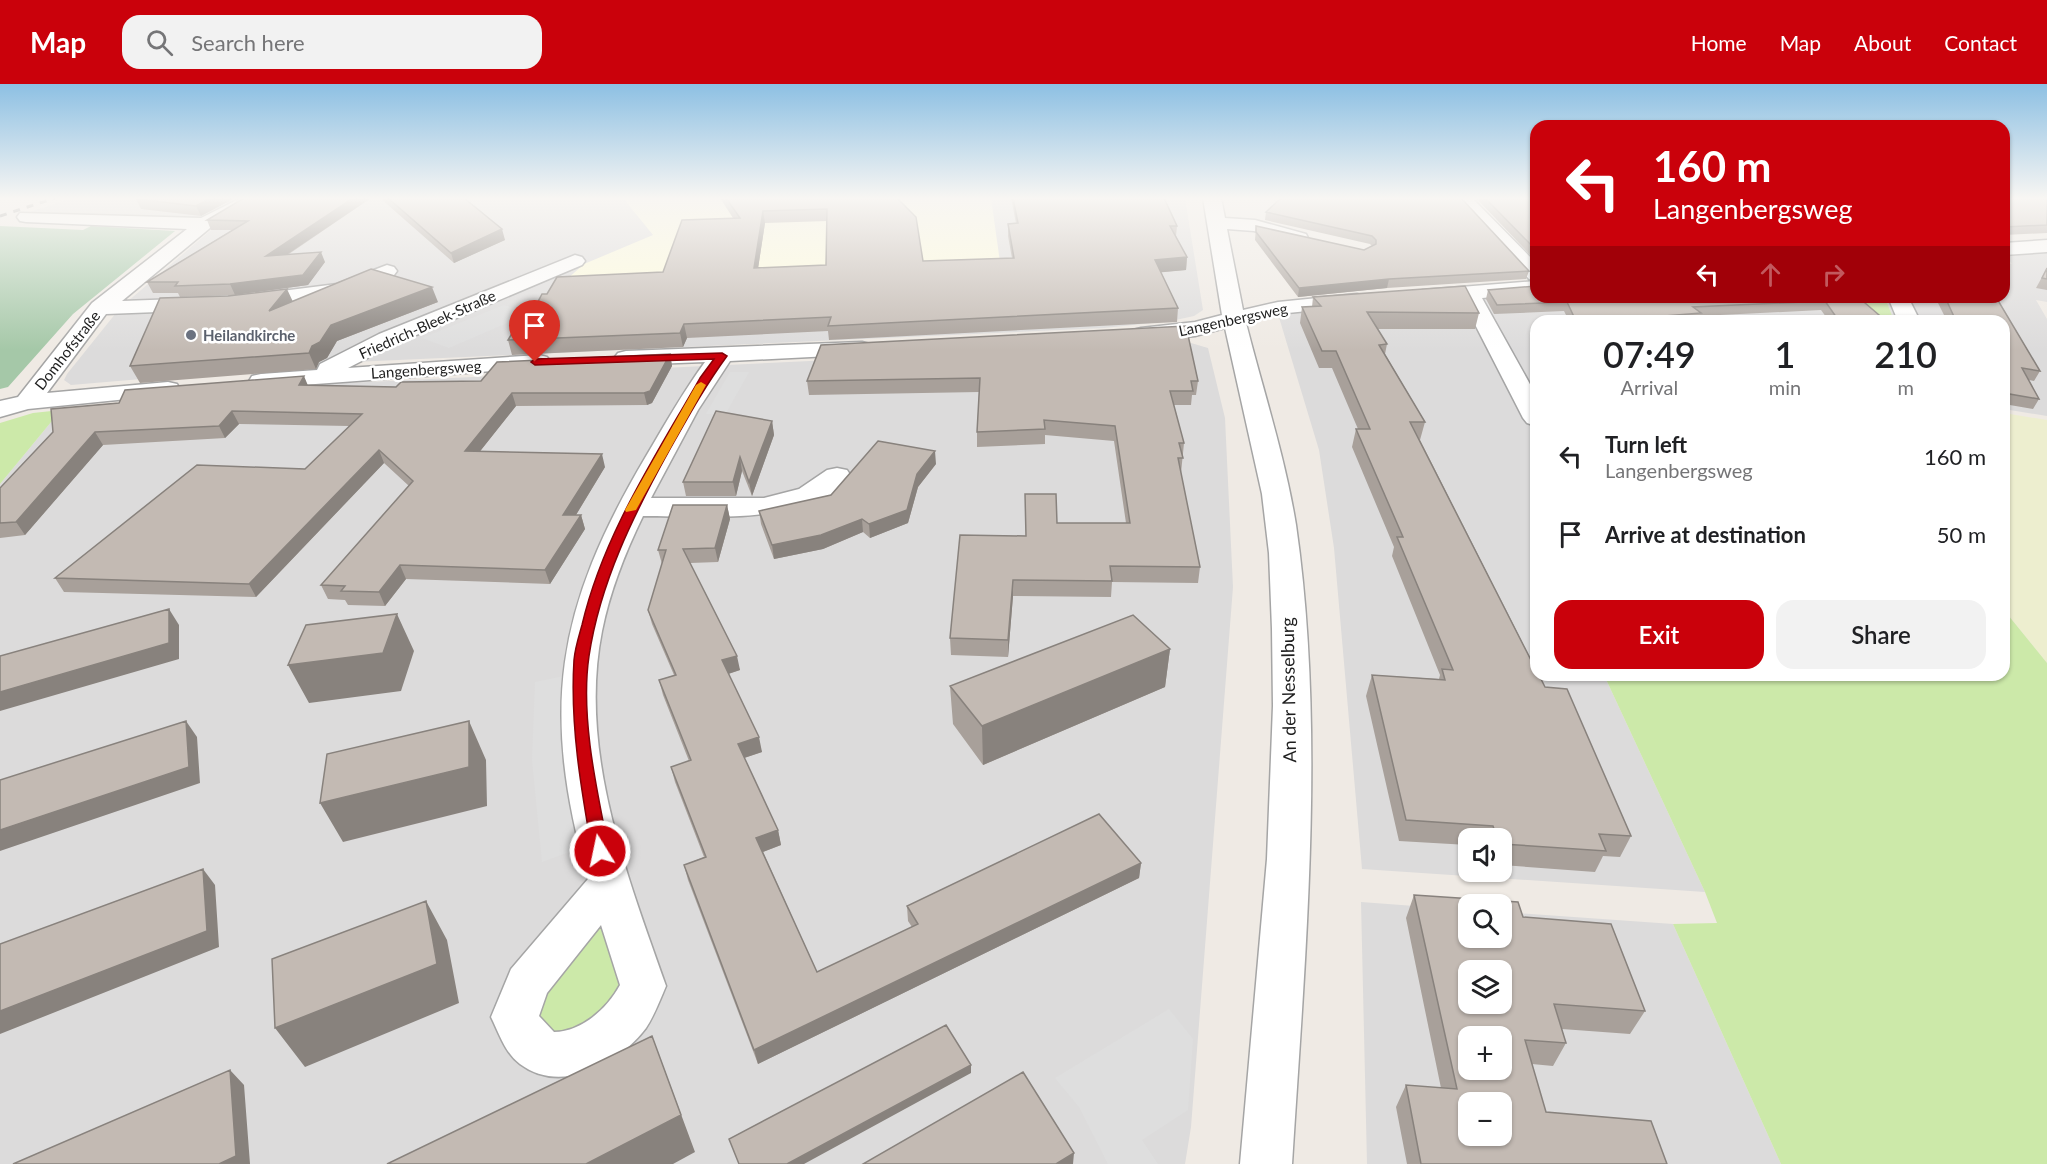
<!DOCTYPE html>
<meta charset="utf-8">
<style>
body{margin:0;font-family:Lato,sans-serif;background:#f2f2f2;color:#202124;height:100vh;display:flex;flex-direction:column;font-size:22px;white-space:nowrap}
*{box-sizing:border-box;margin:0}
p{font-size:20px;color:#757577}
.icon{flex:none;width:33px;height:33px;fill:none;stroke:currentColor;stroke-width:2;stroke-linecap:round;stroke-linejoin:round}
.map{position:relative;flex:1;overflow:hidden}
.sheet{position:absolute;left:1530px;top:231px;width:480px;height:366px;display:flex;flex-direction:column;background:#fff;border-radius:18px;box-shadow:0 2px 4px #0004}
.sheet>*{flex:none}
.guide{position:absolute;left:1530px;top:36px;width:480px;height:183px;border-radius:18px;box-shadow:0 2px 4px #0004;background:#ca010b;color:#fff;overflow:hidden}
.buttons{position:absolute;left:1458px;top:744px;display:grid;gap:12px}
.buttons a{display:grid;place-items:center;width:54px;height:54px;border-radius:12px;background:#fff;box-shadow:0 2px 4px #0004;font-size:30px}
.pin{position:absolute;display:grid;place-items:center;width:51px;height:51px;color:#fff;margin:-62px -26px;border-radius:50% 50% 50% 0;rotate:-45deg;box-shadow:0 0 6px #0007}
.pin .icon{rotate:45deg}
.me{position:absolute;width:66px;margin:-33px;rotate:350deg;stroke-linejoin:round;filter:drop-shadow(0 0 4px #0008)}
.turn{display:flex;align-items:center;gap:21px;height:126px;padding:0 24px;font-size:27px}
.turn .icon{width:78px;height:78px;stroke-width:2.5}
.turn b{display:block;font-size:42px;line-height:51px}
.lanes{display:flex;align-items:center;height:57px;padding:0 24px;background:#0003;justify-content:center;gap:30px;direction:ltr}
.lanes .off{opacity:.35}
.eta{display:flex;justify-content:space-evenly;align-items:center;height:102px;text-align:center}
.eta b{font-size:36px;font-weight:600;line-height:42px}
.cta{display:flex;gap:12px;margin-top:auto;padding:12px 24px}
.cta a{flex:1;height:69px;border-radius:18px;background:#ca010b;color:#fff;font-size:24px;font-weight:600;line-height:69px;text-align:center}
.cta a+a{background:#f2f2f2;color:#202124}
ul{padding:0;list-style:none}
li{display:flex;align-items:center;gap:18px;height:78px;padding:0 24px}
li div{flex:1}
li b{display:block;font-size:22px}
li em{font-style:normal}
header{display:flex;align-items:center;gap:36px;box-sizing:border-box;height:84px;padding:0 30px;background:#ca010b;color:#fff}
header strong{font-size:28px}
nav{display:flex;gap:33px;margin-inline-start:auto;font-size:21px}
.search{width:420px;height:54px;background:#f2f2f2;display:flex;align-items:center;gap:15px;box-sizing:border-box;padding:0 21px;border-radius:18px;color:#757577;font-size:22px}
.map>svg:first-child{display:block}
.residential{fill:#dcdbdb;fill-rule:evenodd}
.education{fill:#fffddc}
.farmland{fill:#edeecf}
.grass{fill:#cce9a9}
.cemetery{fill:#a5c8a8}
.parking{fill:#dedede}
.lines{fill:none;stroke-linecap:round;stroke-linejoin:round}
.minor-casing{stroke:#a5a5a5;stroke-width:3}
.minor{fill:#fff;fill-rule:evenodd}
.rail{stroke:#6c6c6c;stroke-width:3;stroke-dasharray:7 7;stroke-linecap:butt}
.wall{fill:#a8a09a;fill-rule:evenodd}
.shaded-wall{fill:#88827d}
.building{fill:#c3bab3;stroke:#88827d;stroke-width:1.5;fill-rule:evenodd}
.route{fill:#ca010b;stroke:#830107;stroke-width:1.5}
.slow{fill:#f59e0b}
.worship-dot{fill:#6b7280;stroke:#fff;stroke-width:2}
.labels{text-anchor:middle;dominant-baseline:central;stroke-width:5;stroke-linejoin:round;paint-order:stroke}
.far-street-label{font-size:15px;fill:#1e1e1e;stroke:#fff}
.far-worship-label{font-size:15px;font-weight:bold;fill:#5b616d;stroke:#fff;text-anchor:start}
.street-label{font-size:18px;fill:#1e1e1e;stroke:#fff}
</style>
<header>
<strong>Map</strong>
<div class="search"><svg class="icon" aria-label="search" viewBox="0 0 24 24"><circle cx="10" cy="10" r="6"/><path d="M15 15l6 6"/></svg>Search here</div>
<nav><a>Home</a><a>Map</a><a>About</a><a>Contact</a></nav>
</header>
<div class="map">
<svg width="2047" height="1080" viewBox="0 0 2047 1080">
<rect width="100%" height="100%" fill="#efeae4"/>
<path class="residential" d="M72,114H1185L1203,226L1194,232L1171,237L1104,244L331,279L71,301L64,296L67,290L120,224L224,135L30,128Z
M2004,169H2047V218L2036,216L2047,235V332L2004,325V237H1894L1885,213H2004V180H2012Z
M1540,213H1846L1857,237H1536V591H1604L1705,808L1362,785L1334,464L1319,366L1278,230L1430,217ZM1468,754H1502V788H1468Z
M1191,259L1208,264L1225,334L1233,503L1191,1043L1185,1080H0V400L61,326L304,301Z
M1361,818L1468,826V854H1502V828L1673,840L1781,1080H1367ZM1468,886H1502V920H1468ZM1468,952H1502V986H1468ZM1468,1018H1502V1052H1468Z"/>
<path class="education" d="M623,114H991L1000,178L566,196L584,180L653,151Z"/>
<path class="farmland" d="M2004,329L2047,336V579L2004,526Z"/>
<path class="grass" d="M1846,213H1885L1894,237H1857Z
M61,326L0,400V339L33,329Z
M2004,526L2047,579V1080H1781L1673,840L1717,839L1705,808L1604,591H2004Z
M606,824L623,905L608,928L562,950L546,947L536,930V919Z"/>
<path class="cemetery" d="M0,142L83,146L91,142L175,147L73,230L8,303L0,305Z"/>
<path class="parking" d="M504,221L530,229L449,264L422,254Z
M730,288H749L725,331L706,330Z
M569,591L566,667L578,765L542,778L532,676L535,598Z
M1169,925L1193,955L1188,1026L1142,1056L1158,1080H1108L1079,1023L1055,994Z"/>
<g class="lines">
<defs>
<path id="minor" d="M241,114H263L210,144L122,217L235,213L337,200L387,181L394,183L397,187L394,191L341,212L235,225L106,230L47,309L168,298L177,300L180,305L177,310L28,325L0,333V317L18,313L92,219L187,145L26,138L20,137L17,133L20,129L201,134Z
M1203,114H1221L1225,134L1255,136L1306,150L1308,154L1299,160L1254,147L1227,145L1243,226L1278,218L1357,210L1364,212L1368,216L1364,220L1357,222L1278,230L1246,239C1263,306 1285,373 1296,441C1326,648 1305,872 1292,1080H1240L1267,775L1273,622L1272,545L1269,469L1262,410L1225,244L1195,252L1141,258L1133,256L1130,251L1133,246L1141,244L1195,238L1222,231Z
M1454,114H1472L1536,179V209L1482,214L1536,311V342L1527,339L1523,334L1462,215L1416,216L1413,212L1416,208L1423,206L1535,197L1529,195Z
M2047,156V168L2004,171V159Z
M575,171L582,173L585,177L582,181L395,260L348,284L539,271L547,273L551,278L547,283L261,304L252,302L249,297L252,292L261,290L317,286L320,280L379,250Z
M1888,213H1908L1920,237H1898Z
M862,258L870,260L873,265L870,270L730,277L698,326L651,414H764L799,405L827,386L837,384L847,386L851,392C815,443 698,432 643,432C625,469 610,507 602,547C578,667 627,791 666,902C660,916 654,932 646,944C619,980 561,1011 520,980C505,969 499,949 491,933L511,885L588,795C540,625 556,525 645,374C664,342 683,308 705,278L626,281L618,279L614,274L618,269L626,267ZM601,841L620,901C607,925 581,948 554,948L539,932L547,909Z"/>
</defs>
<use href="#minor" class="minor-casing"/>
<use href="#minor" class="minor"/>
<path class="rail" d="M0,132L55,114"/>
</g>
<path class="wall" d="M139,114H235L201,132L141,125L136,115Z
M244,114H371L289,170L325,178L308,201L235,211L180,213L178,209H153L147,198L232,146H211L207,136Z
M380,114H464L505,156L454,179Z
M720,114H897L923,177L1012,174L1008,152V140L1016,139L1011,114H1164L1177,142L1176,152L1187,173L1186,186L1161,188L1178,224L1177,238L829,256L828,247L687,254L683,263L512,271L508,256L547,210L663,188L733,134ZM827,137L826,181L758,184L765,139Z
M1280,114H1461L1529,187L1526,195L1387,204L1298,213L1255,156L1256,142L1364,166L1372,162L1370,160L1265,136L1266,128L1281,115Z
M1476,114H1529L1536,117V177Z
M2004,114H2047V149L2004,151Z
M2047,184V206L2036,204Z
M1488,206L1858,213L1886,237H1829L1821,226L1700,232L1698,237H1569L1564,227L1494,230L1486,215Z
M1313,213L1479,229L1475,245H1377L1387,260L1385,270L1425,338L1420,356L1545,603L1631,752L1620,773L1603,772L1595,788L1502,781V754H1468V761L1399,757L1366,612L1372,591L1439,595L1440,591L1392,472L1394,463L1352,363L1356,345H1358L1332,284H1319L1300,239L1302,223H1312Z
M1935,213H1996L2040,287L2034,297L2029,296L2039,315L2033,325L2004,320V237H1947Z
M293,218H438L337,257L327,274L319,278L316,285L140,299L130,282Z
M821,261L1198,297L1196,311H1192L1191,321H1174L1184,359L1181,389L1200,483L1198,499L1112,498L1111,513L1013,512L1008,573L951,571L950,554L1025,452L1057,439H1126L1114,357L1045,351V360L977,363V348L979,308L809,311L807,297Z
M670,270L672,282L652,319L647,321L516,322L480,367L605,383L576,431H581L585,445L550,500L406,495L385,522L348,521L345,516L328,515L321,501L409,402L384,379L256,513L64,508L55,494L305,385L349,342L239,340L225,354L103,361L25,451L0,454V404L53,348L308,301L396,303L481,297Z
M772,337L774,351L752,412L742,387L736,412H686L683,398Z
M936,380L918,403L908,439L870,454L863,448L823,465L774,475L761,440L759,427L831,411Z
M727,421L730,435L718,478L690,479L740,586L728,590L762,668L744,674L778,746L781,761L763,768L817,888L912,843L908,837L907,822L1141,779L1139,794L758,980L688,796L684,781L704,773L675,698L671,683L689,677L663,611L659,596L674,591L652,540L648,526L662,480L658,466Z
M1170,565L1165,603L983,681L953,640L950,602Z
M1414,811L1523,833L1645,927L1630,950L1562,945L1566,959L1553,982L1532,980L1546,1028L1667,1080H1407L1396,1023L1406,1001L1441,1004L1406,834Z"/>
<path class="shaded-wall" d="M211,114H235L201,132L196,122Z
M353,114H371L270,182L266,172Z
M763,127L765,139L756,198L754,184Z
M502,145L505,156L454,179L451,169Z
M321,168L325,178L308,201L235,211L230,200Z
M1187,173L1186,186L1154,189L1155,176Z
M1389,195L1387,204L1298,213L1299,204Z
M432,203L438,218L337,257L327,274L319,278L316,285L309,269L312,262L331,241Z
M287,205L294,220L269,227Z
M684,240L687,254L683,263L680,249Z
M670,270L672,282L652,319L647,321L644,309Z
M304,292L309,304L299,301Z
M512,309L516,322L470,380L465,367Z
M232,327L239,340L225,354L219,342Z
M772,337L774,351L752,412L749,398Z
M95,348L103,361L25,451L16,438Z
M379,366L384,379L256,513L249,500Z
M935,367L936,380L918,403L908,439L870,454L869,440L917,390Z
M602,370L605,383L568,444L563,431Z
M740,373L742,387L736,412L733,398Z
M727,421L730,435L718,478L715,464Z
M581,431L585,445L550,500L545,486Z
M862,435L863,448L823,465L774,475L772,461Z
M400,481L406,495L385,522L379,508Z
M1013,496V512L1008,573V556Z
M169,525L179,541V575L0,627V608Z
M397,530L414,567L401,607L309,619L288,581Z
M1170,565L1165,603L983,681L982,642Z
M737,572L740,586L725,591L722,576Z
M186,637L197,653L200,699L0,767V746Z
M469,637L486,676L487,722L343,758L320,719Z
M759,653L762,668L741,675L738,660Z
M778,746L781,761L760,769L756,754Z
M1141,779L1139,794L758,980L754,966Z
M203,785L215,801L219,863L0,950V927Z
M426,817L447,856L459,919L305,983L275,944Z
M652,952L695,1068L673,1080H586Z
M971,981V989L804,1080H787Z
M230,986L244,1001L250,1080H219Z
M1074,1069L1073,1080H1056Z"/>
<path class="building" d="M139,114H211L196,122L136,115Z
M244,114H353L266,172L321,168L303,191L230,200L175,202L178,198H147L248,137L207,136Z
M388,114H464L502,145L451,169Z
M726,114H897L916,133L923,177L1014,174L1008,140L1018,139L1013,114H1164L1177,142H1170L1187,173L1155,176L1178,224L828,242L831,233L684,240L680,249L508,256L525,228L533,227L542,210H547L557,193L663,188L682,136L740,134ZM827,125L826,181L754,184L763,127Z
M1281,114H1461L1529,187L1389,195L1299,204L1256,148V142L1364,166L1376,160V156L1372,152L1266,128Z
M1485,114H1529L1536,117V166Z
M2004,114H2047V141L2004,143Z
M2047,184V195L2042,194Z
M371,185L432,203L331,241L320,258L312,262L309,269L130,282L160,214L228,212L287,205L269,227Z
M1465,202L1479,229L1367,228L1387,260L1379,261L1425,338H1410L1536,586V591H1539L1545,603L1567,605L1631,752L1599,750L1606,767L1502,760V754H1497L1493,742L1406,736L1372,591L1445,596L1442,585L1453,586L1397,453H1403L1356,345H1370L1336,267H1322L1302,223L1321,222L1313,213Z
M1536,202V213H1858L1886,237H1839L1825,217L1693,223L1701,229L1629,235L1630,237H1576L1567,218L1497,221L1488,206Z
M1945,213H1996L2040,287L2022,284L2039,315L2004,309V237H1956Z
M1186,242L1198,297H1191L1193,307H1170L1184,359H1179L1183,374H1178L1200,483L1110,482L1112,497L1013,496L1008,556L950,554L960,451L1026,452L1025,410H1056L1057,439H1130L1115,342L1044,336L1045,345L977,348L980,294L807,297L821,261Z
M670,270L650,307L644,309H512L465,367L602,370L563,431H581L545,486L400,481L379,508L341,507L345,502L321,501L413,397L379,366L249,500L55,494L197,381L305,385L362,330L232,327L219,342L95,348L16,438L0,439V404L53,348L51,325L119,319L125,306L304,292L299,301L396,303L401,298L481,297L497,278Z
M716,327L772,337L749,398L740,373L733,398H683Z
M878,357L935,367L917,390L907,426L869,440L862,435L821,451L772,461L759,427L831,411Z
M673,421H727L715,464L683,465L737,572L722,576L759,653L738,660L778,746L756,754L817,888L918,840L907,822L1099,730L1141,779L754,966L684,781L706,773L671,683L691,676L659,596L676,591L648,526L666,466H658Z
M169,525V559L0,608V572Z
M397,530L383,569L288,581L306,541Z
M1133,531L1170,565L982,642L950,602Z
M186,637L189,683L0,746V696Z
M469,637V683L320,719L327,670Z
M203,785L207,847L0,927V860Z
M1414,811L1518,818L1523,833L1611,840L1645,927L1554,920L1566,959L1525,956L1546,1028L1651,1037L1667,1080H1421L1406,1001L1457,1005ZM1468,820H1502V854H1468ZM1468,886H1502V920H1468ZM1468,952H1502V986H1468ZM1468,1018H1502V1052H1468Z
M426,817L437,880L275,944L272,875Z
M946,941L971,981L787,1080H739L729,1055Z
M652,952L681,1031L586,1080H387Z
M230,986L236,1072L219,1080H13Z
M1023,988L1074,1069L1056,1080H863Z"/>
<linearGradient id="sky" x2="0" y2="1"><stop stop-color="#8dc0e3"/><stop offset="0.43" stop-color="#f8f6f3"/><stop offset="1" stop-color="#f8f6f3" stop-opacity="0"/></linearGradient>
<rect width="2047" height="266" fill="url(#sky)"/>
<path class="route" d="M722,269L727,272C705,302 688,333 670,365C634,430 600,498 589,572C580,633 597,707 609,767L606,772H594L592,767C581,704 570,641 574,576C575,564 579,552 582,541C603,451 655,373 700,294L714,275L535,281L531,278L535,275Z"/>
<path class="slow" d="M701,298L706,301L636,426L626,428L625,426L696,301Z"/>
<circle class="worship-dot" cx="191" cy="251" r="6"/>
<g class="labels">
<g class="far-street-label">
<text transform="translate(1233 235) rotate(-12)">Langenbergsweg</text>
<text transform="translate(427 240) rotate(-24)">Friedrich-Bleek-Straße</text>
<text transform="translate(67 266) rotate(-52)">Domhofstraße</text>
<text transform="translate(426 285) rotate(-4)">Langenbergsweg</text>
</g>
<g class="far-worship-label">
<text x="203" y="251">Heilandkirche</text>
</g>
<g class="street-label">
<text transform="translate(1288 606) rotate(-91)">An der Nesselburg</text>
</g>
</g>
</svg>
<div class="buttons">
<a><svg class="icon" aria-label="sound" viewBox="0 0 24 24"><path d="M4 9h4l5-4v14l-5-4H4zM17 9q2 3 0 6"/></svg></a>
<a><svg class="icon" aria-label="search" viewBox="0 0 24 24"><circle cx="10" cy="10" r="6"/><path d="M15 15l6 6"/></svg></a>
<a><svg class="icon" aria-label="layers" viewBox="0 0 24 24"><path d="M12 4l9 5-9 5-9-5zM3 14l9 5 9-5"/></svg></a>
<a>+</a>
<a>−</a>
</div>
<div class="pin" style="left:535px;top:278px;background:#d93025"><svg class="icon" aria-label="arrive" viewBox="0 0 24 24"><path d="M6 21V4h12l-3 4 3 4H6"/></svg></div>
<svg class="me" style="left:600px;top:767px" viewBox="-20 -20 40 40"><circle r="17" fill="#ca010b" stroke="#fff" stroke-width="3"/><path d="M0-11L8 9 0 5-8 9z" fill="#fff"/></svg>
<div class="guide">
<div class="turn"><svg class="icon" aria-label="left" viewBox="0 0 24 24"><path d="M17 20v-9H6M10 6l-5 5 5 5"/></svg><div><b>160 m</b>Langenbergsweg</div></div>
<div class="lanes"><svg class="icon" aria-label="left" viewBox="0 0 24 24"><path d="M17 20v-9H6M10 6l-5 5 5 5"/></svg><svg class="icon off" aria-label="ahead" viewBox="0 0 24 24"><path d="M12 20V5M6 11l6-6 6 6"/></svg><svg class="icon off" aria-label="right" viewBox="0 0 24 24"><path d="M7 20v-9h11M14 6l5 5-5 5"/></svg></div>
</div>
<section class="sheet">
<div class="eta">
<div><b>07:49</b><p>Arrival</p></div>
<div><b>1</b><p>min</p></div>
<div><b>210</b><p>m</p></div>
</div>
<ul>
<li><svg class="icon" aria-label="left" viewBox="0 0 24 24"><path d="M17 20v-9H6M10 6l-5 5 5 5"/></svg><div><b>Turn left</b><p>Langenbergsweg</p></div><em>160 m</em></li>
<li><svg class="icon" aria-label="arrive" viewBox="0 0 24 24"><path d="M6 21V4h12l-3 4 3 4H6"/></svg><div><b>Arrive at destination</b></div><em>50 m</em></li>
</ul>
<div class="cta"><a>Exit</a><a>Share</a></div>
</section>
</div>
